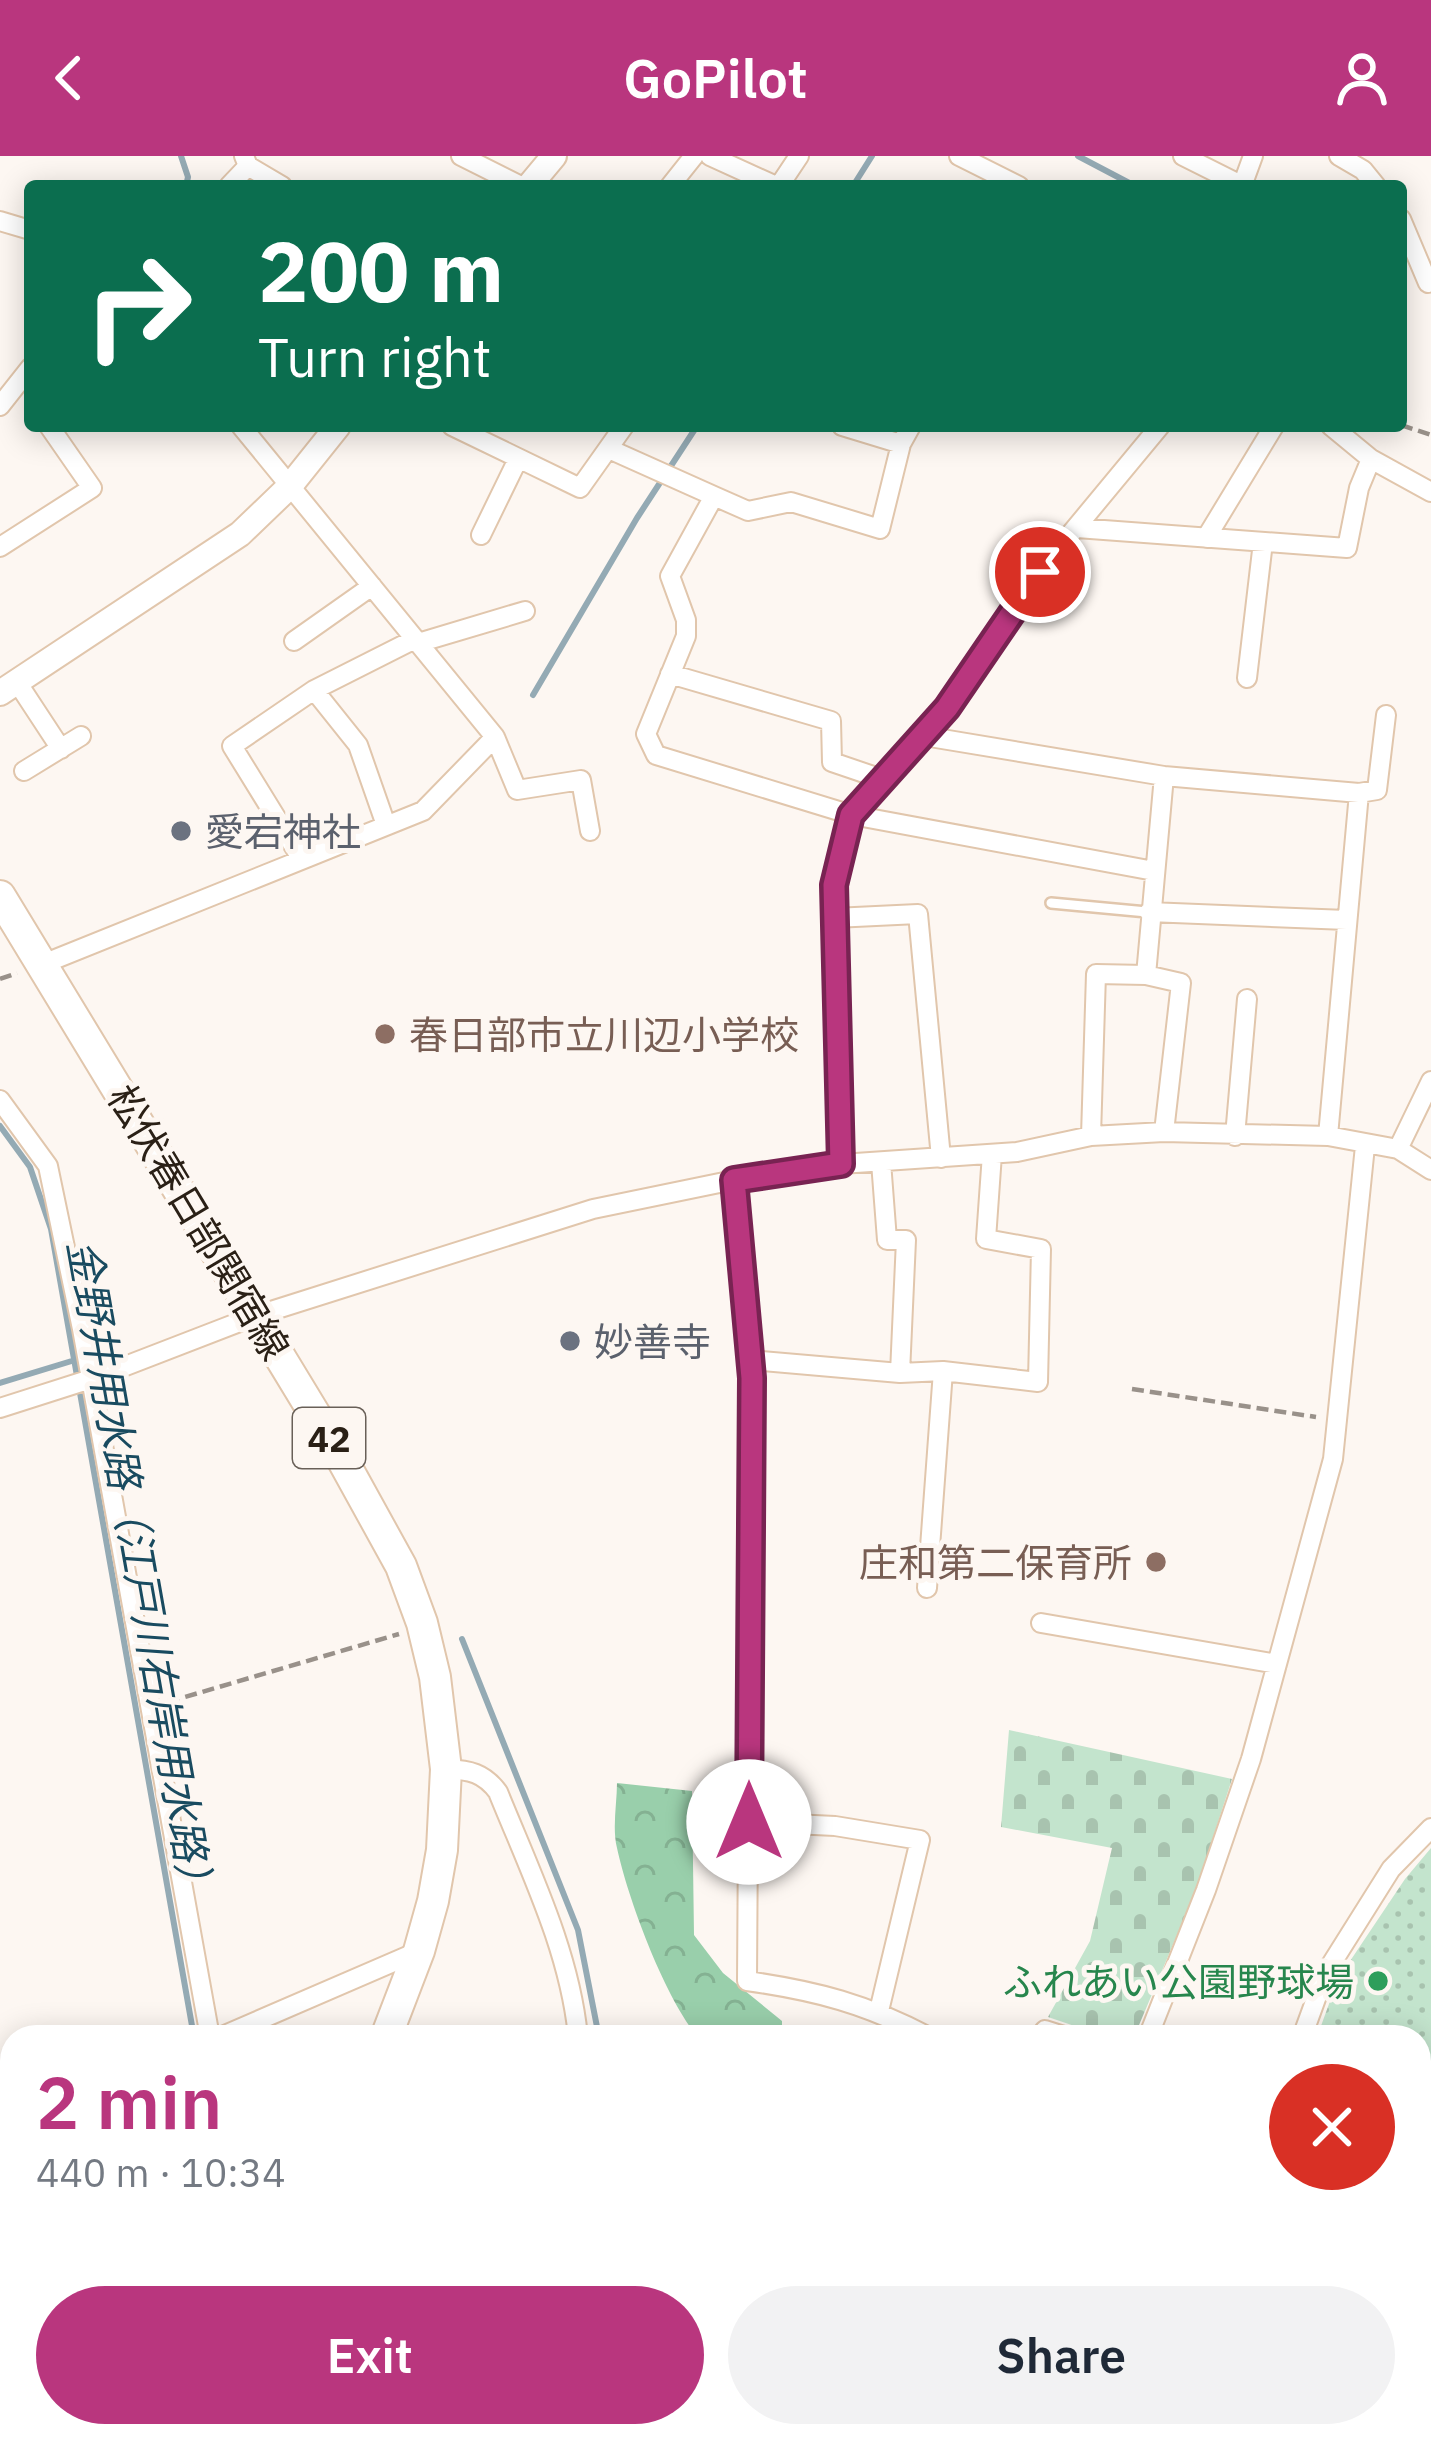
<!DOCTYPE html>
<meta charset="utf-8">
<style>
body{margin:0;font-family:"IBM Plex Sans","Noto Sans JP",sans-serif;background:#f2f2f3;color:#1f2937;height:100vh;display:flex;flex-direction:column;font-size:45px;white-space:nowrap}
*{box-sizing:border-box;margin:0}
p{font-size:39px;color:#747a83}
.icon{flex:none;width:66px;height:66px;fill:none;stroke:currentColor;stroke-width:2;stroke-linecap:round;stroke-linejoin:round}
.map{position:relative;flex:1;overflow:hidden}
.sheet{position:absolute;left:0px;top:1869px;width:1431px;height:423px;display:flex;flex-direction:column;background:#fff;border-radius:36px 36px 0 0;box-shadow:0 6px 30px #0003}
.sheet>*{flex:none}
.hud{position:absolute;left:24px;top:24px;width:1383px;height:252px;border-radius:12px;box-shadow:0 6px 30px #0003;background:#0b6e4f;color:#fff;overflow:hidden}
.pin{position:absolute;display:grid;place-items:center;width:102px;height:102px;color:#fff;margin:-51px;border:6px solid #fff;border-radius:50%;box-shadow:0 3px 12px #0007}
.me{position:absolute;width:132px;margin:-66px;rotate:0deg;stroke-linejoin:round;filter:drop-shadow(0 0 9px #0008)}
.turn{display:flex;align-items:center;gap:42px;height:252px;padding:0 36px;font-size:54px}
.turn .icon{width:156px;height:156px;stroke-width:2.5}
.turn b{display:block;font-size:84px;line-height:102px}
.round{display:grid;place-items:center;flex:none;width:126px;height:126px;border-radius:63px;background:#f2f2f3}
.headline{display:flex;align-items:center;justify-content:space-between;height:204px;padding:0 36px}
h1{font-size:72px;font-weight:600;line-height:90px;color:#b9367e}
.action{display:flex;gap:24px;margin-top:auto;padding:24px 36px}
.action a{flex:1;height:138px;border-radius:72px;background:#b9367e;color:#fff;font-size:48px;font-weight:600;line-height:138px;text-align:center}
.action a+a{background:#f2f2f3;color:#1f2937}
header{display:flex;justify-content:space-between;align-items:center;height:156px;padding:0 36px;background:#b9367e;color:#fff;font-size:54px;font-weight:600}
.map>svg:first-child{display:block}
.forest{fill:url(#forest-crowns)}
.cemetery{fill:url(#cemetery-stones)}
.park{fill:url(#park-dots)}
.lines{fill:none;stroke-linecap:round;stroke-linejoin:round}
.stream{stroke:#94aab4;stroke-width:6}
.service-casing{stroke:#e1c6ac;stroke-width:14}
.minor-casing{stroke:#e1c6ac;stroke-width:22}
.tertiary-casing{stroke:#e1c6ac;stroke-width:28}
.primary-casing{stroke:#e1c6ac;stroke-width:34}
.path{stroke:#99918a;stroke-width:4.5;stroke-dasharray:12 6;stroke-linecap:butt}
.service{stroke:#fff;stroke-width:9}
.minor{stroke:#fff;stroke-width:18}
.tertiary{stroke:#fff;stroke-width:24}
.primary{stroke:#fff;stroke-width:30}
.route-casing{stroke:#782352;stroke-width:30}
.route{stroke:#b9367e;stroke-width:21}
.worship-dot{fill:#6b7280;stroke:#fdf7f2;stroke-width:4.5}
.education-dot{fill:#8d6e63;stroke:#fdf7f2;stroke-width:4.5}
.leisure-dot{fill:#2e9e5b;stroke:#fdf7f2;stroke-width:4.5}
.labels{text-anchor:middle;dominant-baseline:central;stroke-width:10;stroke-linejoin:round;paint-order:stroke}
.shield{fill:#fdf7f2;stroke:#696058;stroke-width:3}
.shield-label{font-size:36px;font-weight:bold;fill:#2a2016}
.worship-label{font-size:39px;fill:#5b616d;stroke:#fdf7f2;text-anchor:start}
.education-label{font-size:39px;fill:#785e54;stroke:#fdf7f2;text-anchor:start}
.street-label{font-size:39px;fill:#2a2016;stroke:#fdf7f2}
.leisure-label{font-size:39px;fill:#27864d;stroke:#fdf7f2;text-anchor:end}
.water-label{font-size:42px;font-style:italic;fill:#194b60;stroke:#fdf7f2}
</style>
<header><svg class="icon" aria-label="back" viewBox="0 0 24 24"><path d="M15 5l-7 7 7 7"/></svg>GoPilot<svg class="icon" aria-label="person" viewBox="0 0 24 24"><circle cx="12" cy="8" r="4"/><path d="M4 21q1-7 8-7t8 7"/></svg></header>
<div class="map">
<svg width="1431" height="2291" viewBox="0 0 1431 2291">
<defs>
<pattern id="forest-crowns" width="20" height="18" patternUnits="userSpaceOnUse" patternTransform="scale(3)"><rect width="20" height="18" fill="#99cfab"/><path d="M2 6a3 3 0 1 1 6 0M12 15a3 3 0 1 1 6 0" fill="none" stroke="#84b192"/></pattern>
<pattern id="cemetery-stones" width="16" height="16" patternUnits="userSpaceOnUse" patternTransform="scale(3)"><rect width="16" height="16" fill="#c3e4cd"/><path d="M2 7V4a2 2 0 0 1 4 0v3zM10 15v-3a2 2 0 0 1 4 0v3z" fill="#a8c3af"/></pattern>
<pattern id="park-dots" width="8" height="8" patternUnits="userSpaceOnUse" patternTransform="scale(3)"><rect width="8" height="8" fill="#c3e4cd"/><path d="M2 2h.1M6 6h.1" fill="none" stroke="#a8c3af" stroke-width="1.8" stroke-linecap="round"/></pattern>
</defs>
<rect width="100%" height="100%" fill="#fdf7f2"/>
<path class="forest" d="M617,1627L692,1635L694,1779L723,1817L782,1865V1881H698C665,1842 628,1743 617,1692C612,1672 617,1647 617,1627Z"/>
<path class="cemetery" d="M1009,1574L1232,1623L1196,1734L1134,1881H1107L1048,1861L1090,1785L1112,1692L1001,1671Z"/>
<path class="park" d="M1431,1692V2291H1185V2280H1419V1881H1317L1338,1823L1405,1723Z"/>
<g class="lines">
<path class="stream" d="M181,0L188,21L186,30
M1078,0L1135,30
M853,30L872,0
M533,539L637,362L697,270
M0,970L30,1011L51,1073L194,1881
M0,1227L75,1204
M462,1483L578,1774L599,1881
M593,2291L594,2280"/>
<defs>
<path id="service" d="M1051,747L1147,756"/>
<path id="minor" d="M244,0L248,10L282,30
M461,0L521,30
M710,0L776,30
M959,0L1019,30
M1183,0L1243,30
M1339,0L1363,14L1376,30
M229,30L248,10
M670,30L694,0
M779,30L799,0
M1242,30L1253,0
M1401,63L1428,127
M0,65L30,74
M0,250L30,212
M452,270L580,332L624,270
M842,270L901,288
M1331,270L1371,303L1431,336
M609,293L714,340L670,420L686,464V480L646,578L656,599L852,659L1154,715
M714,340L748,355L791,346L880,373L901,288L911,270
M1077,372L1347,392L1359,332L1371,303
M481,379L518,303
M1206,382L1274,270
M0,391L92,332L49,270
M294,485L372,430
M418,487L525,455
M670,518L831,565L832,606L882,623
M1247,522L1263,386
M17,526L61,593
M314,534L358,589L386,669
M924,580L1164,620L1359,637L1377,634L1386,559
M495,581L517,634L581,624L590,675
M24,615L81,580
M301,702L232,590L314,534L415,483
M1149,756L1347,764
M834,762L918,758L941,1002
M43,808L423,655L495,581L241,270
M0,944L48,1010L82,1173L210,1881
M1164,976L1181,827L1146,819L1164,620
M1091,980L1096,818L1146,819
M1235,980L1247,843
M1328,980L1359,637
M1398,993L1431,925
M881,1006L887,1084H906L900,1217
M841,1008L834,729L852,659L947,552L1039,416L1160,270
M734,1024L751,1222L747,1825C817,1835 866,1848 929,1881
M750,1204L900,1217L943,1215L927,1432
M943,1215L1038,1226L1041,1093L986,1083L992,998
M0,1252L97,1221L255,1160L593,1053L734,1024L841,1008L1017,996L1091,980L1164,976L1328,980L1398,993L1431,1014
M1041,1467L1277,1508
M446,1613C470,1614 484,1617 498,1636C530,1715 570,1796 578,1881
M749,1666L835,1670L920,1684L879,1855
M220,1881L419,1795
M1039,1881L1045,1874L1067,1881
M1148,1881L1206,1734L1251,1603L1333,1303L1365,990
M1302,1881L1325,1818L1391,1713L1431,1672
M948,2280L1058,2291
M1162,2280L1163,2291
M307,2291L330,2280
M579,2291L580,2280
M714,2291L716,2280"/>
<path id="tertiary" d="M529,30L554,0
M0,537L240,378L290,330L338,270"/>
<path id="primary" d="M0,740L342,1303L401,1410L422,1467L435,1521L446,1613L442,1694L433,1745L419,1795L386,1881
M255,2291L256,2280"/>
</defs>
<use href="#service" class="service-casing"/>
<use href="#minor" class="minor-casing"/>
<use href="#tertiary" class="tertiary-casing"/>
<use href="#primary" class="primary-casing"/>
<path class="path" d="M1401,269L1431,279
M0,823L17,817
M1132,1233L1316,1261
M168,1546L399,1478
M0,1970L12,1958"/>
<use href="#service" class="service"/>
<use href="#minor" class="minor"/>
<use href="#tertiary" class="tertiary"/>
<use href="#primary" class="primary"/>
</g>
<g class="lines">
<defs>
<path id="route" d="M749,1666L752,1222L734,1024L841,1008L834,729L851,659L947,552L1040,416"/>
</defs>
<use href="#route" class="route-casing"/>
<use href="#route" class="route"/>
</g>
<g class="worship-dot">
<circle cx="181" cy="675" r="12"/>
<circle cx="570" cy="1185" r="12"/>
</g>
<g class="education-dot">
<circle cx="385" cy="878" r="12"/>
<circle cx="1156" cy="1406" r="12"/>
</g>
<circle class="leisure-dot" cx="1378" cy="1825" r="12"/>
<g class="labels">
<rect class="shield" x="293" y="1252" width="72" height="60" rx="9"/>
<g class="shield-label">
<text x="329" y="1282">42</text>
</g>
<g class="worship-label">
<text x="205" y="675">愛宕神社</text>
<text x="594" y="1185">妙善寺</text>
</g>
<g class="education-label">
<text x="409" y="878">春日部市立川辺小学校</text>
<text x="1132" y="1406" text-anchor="end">庄和第二保育所</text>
</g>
<g class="street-label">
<text transform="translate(199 1066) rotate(59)">松伏春日部関宿線</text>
</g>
<g class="leisure-label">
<text x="1354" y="1825">ふれあい公園野球場</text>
</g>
<g class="water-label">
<text transform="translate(141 1415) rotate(80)">金野井用水路（江戸川右岸用水路）</text>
</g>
</g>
</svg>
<div class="pin" style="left:1040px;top:416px;background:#d93025"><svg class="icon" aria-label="arrive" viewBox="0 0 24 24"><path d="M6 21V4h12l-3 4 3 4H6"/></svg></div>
<svg class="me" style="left:749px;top:1666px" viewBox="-20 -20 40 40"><circle r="19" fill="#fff"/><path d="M0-13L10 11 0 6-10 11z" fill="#b9367e"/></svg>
<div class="hud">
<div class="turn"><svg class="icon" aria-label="right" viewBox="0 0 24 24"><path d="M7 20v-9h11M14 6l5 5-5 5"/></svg><div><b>200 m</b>Turn right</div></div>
</div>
<section class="sheet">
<div class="headline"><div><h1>2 min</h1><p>440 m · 10:34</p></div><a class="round" style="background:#d93025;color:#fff"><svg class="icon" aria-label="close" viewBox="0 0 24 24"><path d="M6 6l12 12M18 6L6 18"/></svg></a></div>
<div class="action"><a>Exit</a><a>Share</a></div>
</section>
</div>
